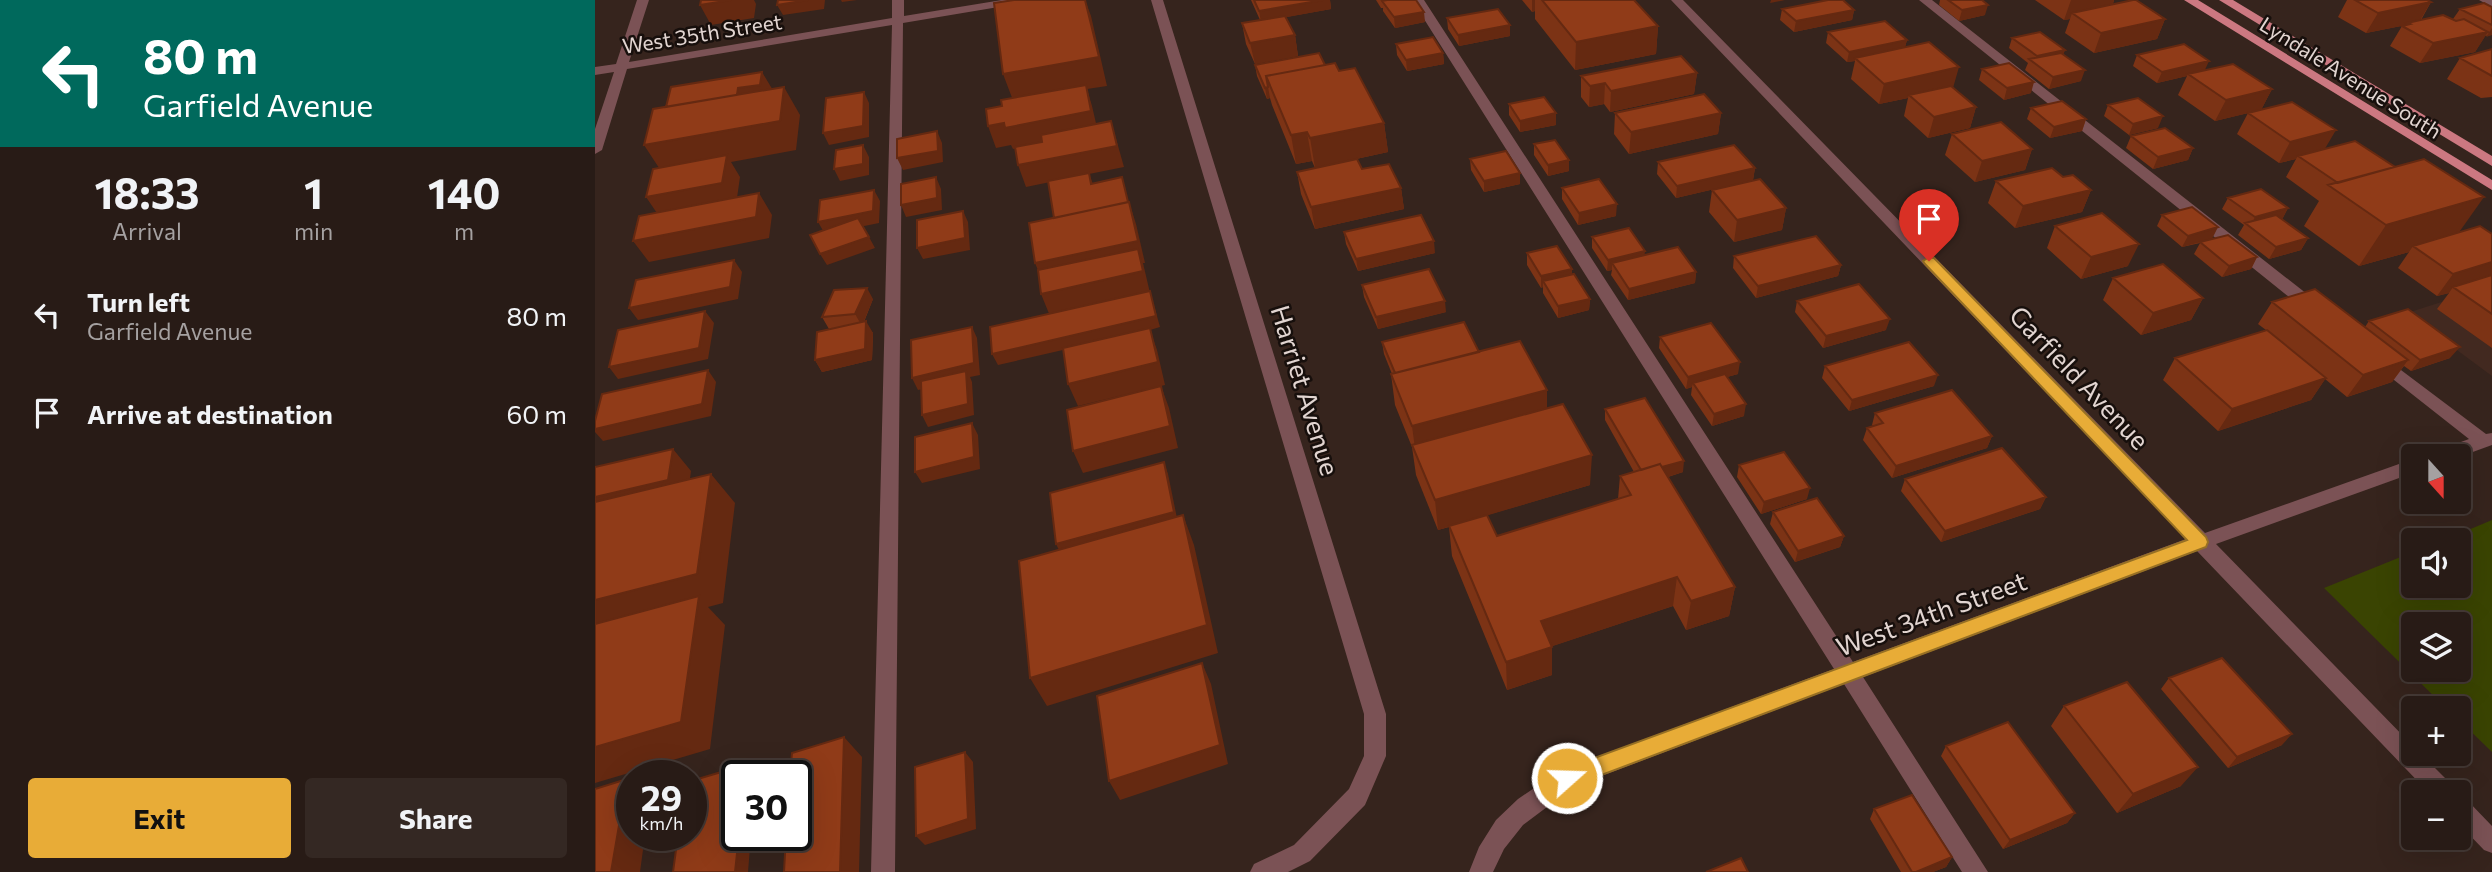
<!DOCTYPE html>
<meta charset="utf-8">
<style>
body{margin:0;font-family:Commissioner,sans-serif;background:#342823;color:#f1f3f6;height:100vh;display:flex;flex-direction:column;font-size:26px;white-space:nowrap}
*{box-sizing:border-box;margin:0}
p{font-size:23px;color:#a5a1a1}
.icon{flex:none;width:38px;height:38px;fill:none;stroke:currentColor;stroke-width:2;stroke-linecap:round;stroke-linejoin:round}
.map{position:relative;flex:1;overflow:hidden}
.details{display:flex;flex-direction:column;background:#281b16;width:595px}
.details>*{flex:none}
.guide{background:#00695c;color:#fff;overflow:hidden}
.needle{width:46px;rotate:159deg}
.tools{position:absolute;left:1806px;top:444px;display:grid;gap:14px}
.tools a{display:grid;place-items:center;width:70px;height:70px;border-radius:7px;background:#281b16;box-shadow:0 7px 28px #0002,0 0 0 2px #443935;font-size:35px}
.speed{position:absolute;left:21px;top:760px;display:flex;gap:14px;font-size:35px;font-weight:700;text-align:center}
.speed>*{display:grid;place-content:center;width:91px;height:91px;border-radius:50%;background:#281b16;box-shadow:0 7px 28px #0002,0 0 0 2px #443935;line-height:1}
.speed small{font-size:18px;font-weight:400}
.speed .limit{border:4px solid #111;border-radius:10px;background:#fff;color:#111}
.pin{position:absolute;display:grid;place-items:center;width:60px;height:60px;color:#fff;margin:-72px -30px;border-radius:50% 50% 50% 0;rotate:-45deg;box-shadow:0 0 7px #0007}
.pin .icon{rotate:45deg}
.me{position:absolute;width:77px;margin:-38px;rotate:70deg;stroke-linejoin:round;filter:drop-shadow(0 0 5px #0008)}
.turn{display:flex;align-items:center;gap:24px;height:147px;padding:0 28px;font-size:32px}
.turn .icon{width:91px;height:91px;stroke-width:2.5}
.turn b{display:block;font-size:49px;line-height:60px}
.eta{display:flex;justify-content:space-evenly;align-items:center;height:119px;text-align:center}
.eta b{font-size:42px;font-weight:700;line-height:49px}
.action{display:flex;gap:14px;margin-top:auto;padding:14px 28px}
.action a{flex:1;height:80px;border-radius:7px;background:#e8ac37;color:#111;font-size:28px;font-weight:700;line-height:80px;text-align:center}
.action a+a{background:#342823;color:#f1f3f6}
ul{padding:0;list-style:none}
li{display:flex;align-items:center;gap:21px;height:98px;padding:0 28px}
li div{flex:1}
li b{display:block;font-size:26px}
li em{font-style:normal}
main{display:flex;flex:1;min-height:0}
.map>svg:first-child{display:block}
.built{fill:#422920}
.green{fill:#3a4402;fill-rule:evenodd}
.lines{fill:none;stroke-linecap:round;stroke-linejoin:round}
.minor{fill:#7b5255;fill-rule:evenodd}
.major{fill:#cc7881;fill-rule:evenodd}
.wall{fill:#7c3315}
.shaded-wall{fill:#652911}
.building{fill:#903b18;stroke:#652911;stroke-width:2}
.route{fill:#e8ac37;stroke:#977024;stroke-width:2}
.labels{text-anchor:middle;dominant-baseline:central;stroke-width:5;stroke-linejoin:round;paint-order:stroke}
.far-street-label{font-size:21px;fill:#e2d5d1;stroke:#170f0c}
.street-label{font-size:26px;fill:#e2d5d1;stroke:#170f0c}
</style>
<main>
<section class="details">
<div class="guide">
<div class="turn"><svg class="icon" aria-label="left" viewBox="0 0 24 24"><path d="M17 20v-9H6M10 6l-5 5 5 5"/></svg><div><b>80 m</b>Garfield Avenue</div></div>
</div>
<div class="eta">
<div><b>18:33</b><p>Arrival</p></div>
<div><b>1</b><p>min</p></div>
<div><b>140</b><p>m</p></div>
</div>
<ul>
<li><svg class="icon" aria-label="left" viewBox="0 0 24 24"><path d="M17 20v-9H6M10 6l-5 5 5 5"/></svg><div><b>Turn left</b><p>Garfield Avenue</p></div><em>80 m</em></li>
<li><svg class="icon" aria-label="arrive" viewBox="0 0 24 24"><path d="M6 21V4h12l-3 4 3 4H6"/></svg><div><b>Arrive at destination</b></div><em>60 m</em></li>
</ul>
<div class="action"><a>Exit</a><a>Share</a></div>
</section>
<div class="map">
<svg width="1897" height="872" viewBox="0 0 1897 872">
<rect width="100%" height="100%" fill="#36241d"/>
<path class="built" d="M1897,286V376L1812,313Z"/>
<path class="green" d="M1897,520V752L1864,720V709H1852L1729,588L1818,552V586H1864V541H1847ZM1818,625H1864V670H1818Z"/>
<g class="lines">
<path class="minor" d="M42,0H54L34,62L297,18V0H309V16L407,0H434L428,3L308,23L300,872H276L297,25L32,69L7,150L0,154V129L19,72L0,75V67L21,64Z
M556,0H568L791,714V756L770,805L715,861L693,872H655L659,864L699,845L754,789L769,756V714Z
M817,0H829L1258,662L1591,539L1076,0H1088L1610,533L1818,459V473L1621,544L1818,746V754H1826L1857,785L1860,793H1834L1602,551L1268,677L1393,872H1367L1249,684L980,786L928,825L909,849L898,872H874L884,847L901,820L923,799L964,771L1239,669Z
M1324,0H1337L1726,305L1728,309L1726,313H1714Z
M1884,0H1897V7Z
M1786,355L1891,434L1897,433V445L1864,457H1836L1839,452L1874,439L1780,365L1778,361L1780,357Z
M1864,797L1872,800L1897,826V853L1889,850L1864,824Z"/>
<path class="major" d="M1589,0H1603L1897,180V190Z
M1624,0H1638L1897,156V166Z"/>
</g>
<path class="wall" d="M656,0H735L736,9L691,17L700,35L703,56L660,64L651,44L647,23L665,20Z
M781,0H821L830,22L800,28L788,11V8H786Z
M927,0H1039L1063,26L1061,54L980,70L940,19V11L937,12Z
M1345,0H1387L1390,15L1364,21L1344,5Z
M1440,0H1519L1518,4L1570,19L1562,39L1499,53L1470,33L1475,19L1469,20Z
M1752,0H1832L1836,2L1826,20L1858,19L1865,9L1897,7V35L1890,36L1880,52L1825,63L1795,46L1807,26L1811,25L1771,33L1743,17Z
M1187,9L1259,10L1257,20L1199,32L1185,20Z
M852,18L915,25V36L864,46L853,29Z
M1233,32L1312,40L1310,47L1381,107L1375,128L1333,138L1309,116L1313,98L1284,104L1256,79L1260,61L1252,62L1231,43Z
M1417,38L1470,50L1468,54L1486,81L1454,89L1430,70L1433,63L1414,48Z
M801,44L848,53L849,64L812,71L802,55Z
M1897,49V97L1886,98L1852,79L1865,58Z
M1542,55L1610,70L1677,89L1666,110L1864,232L1897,234V348L1842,309L1854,293L1842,296L1803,268L1814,252L1764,266L1709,226L1724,201L1691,177L1701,159L1684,163L1642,134L1653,113L1620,121L1583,95L1592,76L1562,83L1538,66Z
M660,65H730L744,71L789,123L793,152L720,168L717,161L701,164L677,105L675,98L672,99L662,76Z
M1387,69L1436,93L1409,100L1384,80Z
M1102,73L1099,94L1015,112L1009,104L994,107L986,97V76Z
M914,104L961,125L925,132L914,115Z
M1513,105L1563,128L1534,135L1509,116Z
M1436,108L1491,119L1487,131L1455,138L1432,119Z
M1020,113H1126L1123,134L1034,154L1019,134Z
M1357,134L1437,149L1430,170L1380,182L1350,155Z
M1536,136L1598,148L1593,160L1558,169L1531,148Z
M939,144L974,160V171L953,176L939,155Z
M875,159L925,173V184L889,192L876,170Z
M1063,162L1160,168L1158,180L1081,198L1062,174Z
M767,169L806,188L809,209L720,229L706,194L702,172Z
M1468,177L1496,190L1487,212L1420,228L1393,203L1401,181Z
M967,188L1021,216L983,225L967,199Z
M1117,190L1191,208L1187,230L1139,242L1114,212Z
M1633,198L1693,208L1687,219L1713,238L1706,250L1674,259L1643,235L1649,225L1627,209Z
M1567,215L1617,239L1662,257L1656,269L1627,277L1599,254L1605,243L1587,247L1562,226Z
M1460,226L1533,266L1486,279L1452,248Z
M749,232L840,253L763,271L751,244Z
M997,237L1050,255L1101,272L1100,283L1033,300L1016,275L1017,270L1012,271L997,248Z
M932,253L977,269V274L995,299L994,310L963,318L948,293V287L946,288L932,265Z
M1139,256L1246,265L1243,276L1161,298L1138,268Z
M1518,278L1608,298L1596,320L1546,335L1508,300Z
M767,285L851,312L783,329L769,297Z
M278,299L269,322L278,333L277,360L227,372L220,360L240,328L234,329L227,317Z
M1202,301L1291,330L1228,348L1200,312Z
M1677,302L1770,327L1774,321L1855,358L1816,371L1809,366L1797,382L1752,397L1730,379L1716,400L1623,431L1568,380L1580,358L1671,330L1663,324Z
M1065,337L1143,374L1132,377L1149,416L1117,426L1096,395L1097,387L1091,389L1064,348Z
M787,342L884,352L952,408L995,485L892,515L902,536L1023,499L1025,476L1039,472L1010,420V409L1088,472L1073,477L1140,587L1134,616L1091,630L1078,606L957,646V675L912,690L857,556L854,527L843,530L821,475L817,447L800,405L796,374H797L789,354Z
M1230,366L1339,386L1254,411L1227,378Z
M1280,413L1397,436L1392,448L1297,478L1268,440L1272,428L1278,426L1277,425Z
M1144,465L1212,499L1166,514L1142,477Z
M1310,479L1451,497L1445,509L1346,542L1306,491Z
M1178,512L1249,536L1245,547L1200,562L1175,524Z
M1574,678L1687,745L1633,768L1566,689Z
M1469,706L1586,786L1522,813L1456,726Z
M1351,746L1480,813L1472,823L1408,849L1346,756Z
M1279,809L1357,857L1351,867L1338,872H1306L1275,819Z"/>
<path class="shaded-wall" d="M113,0H159L161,4L159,18L116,25L105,5Z
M213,0H230L229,9L188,15L182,5Z
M246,0H262L247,2Z
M490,0L496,16L512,86L492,89L497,106L503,132L418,149L416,145L401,148L393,126L419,103L408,74Z
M728,0H735L736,9L666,22L664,11Z
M937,0H940V11L937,12Z
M1176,0H1190L1175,3Z
M1476,0H1519L1515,10L1477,13L1475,19L1469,20Z
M1836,2L1824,22L1812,23L1811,25L1771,33L1783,13Z
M1393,5L1390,15L1364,21L1367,10Z
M1259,10L1257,20L1199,32L1201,21Z
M829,12L830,22L800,28L799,17Z
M1570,19L1562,39L1499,53L1506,33Z
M915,25V36L864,46L863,35Z
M1063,26L1061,54L980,70L981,42Z
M1897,28V35L1891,37Z
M1893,32L1880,52L1825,63L1838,43Z
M700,35L703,56L660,64L655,43Z
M1312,40L1309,50L1260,58V61L1252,62L1254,52Z
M1470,50L1466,61L1439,63L1442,56Z
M848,53L849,64L812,71L811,60Z
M1614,61L1609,72L1593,74L1592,76L1562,83L1567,72Z
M1364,67L1358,88L1314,95L1313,98L1284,104L1289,84Z
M1490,70L1486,81L1454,89L1458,77Z
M167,72L179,92L84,132L143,88Z
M1102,73L1099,94L1015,112L1016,91Z
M1439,82L1436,93L1409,100L1412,88Z
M1010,83L1009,104L994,107L995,86Z
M189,87L205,115L201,150L136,162L145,177L141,205L66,219L51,197L68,174L49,145Z
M673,87L675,98L672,99L670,88Z
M1677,89L1666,110L1620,121L1631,100Z
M269,92L274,103V137L234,145L228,133Z
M1381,107L1375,128L1333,138L1339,117Z
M961,113V125L925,132V121Z
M1126,113L1123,134L1034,154L1036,132Z
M1568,116L1563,128L1534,135L1538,124Z
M1491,119L1487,131L1455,138L1459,127Z
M516,121L529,167L494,174L498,184H496L494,174L431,187L423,165Z
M789,123L793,152L720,168L715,138Z
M1741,130L1728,152L1703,156L1701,159L1684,163L1695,142Z
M342,131L347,143L348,162L308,170L302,158Z
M712,132L717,161L701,164L696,135Z
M268,145L274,157V175L245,181L239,169Z
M1598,148L1593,160L1558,169L1563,157Z
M1437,149L1430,170L1380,182L1387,161Z
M974,160V171L953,176V165Z
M1160,168L1158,180L1081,198L1082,186Z
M925,173V184L889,192V181Z
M341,177L346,189L347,210L311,217L306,205Z
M806,188L809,209L720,229L716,207Z
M279,190L285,201L284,223L230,234L223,222Z
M1496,190L1487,212L1420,228L1428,206Z
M164,193L177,215L174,238L54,262L38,241Z
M1889,197L1860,238L1818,246L1814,252L1764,266L1791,225Z
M534,202L541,224L550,263H548L555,293L455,316L446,294L449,285L440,263Z
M1022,204L1021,216L983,225L984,213Z
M1191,208L1187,230L1139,242L1142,220Z
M1693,208L1687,220L1655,227L1660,217Z
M368,211L373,222L375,250L328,259L322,248Z
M1623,227L1617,239L1587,247L1593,236Z
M274,237L280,248L232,265L225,254Z
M1713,238L1706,250L1674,259L1681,247Z
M839,241L840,253L763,271L761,259Z
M1544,244L1533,266L1486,279L1496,257Z
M1050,251L1049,262L1017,263V270L1012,271L1013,260Z
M1662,257L1656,269L1627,277L1634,266Z
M139,260L147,272L143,299L43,320L34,308Z
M1897,262V279L1858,287L1854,293L1842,296L1858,274Z
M1246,265L1243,276L1161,298L1163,286Z
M977,269V280L948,281V287L946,288V276Z
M1101,272L1100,283L1033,300L1034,289Z
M272,288L278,299L267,326L260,314Z
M555,291L565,327L555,330L562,350L570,385L483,406L473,384L555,330L403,365L397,354Z
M1608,298L1596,320L1546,335L1558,313Z
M995,299L994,310L963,318V306Z
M850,301L851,312L783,329L781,317Z
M110,311L119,323L113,359L23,379L14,367Z
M1295,319L1291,330L1228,348L1231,336Z
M271,321L278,333L277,360L227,372L220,360Z
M377,327L382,338L385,375L375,377L377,382L379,415L333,427L327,415L372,378L323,390L317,378Z
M1865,347L1855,358L1816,371L1825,360Z
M1813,360L1797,382L1752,397L1768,375Z
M1145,362L1143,374L1100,386L1098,383L1097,387L1091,389L1093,377Z
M113,370L121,382L116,416L8,441L0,432V429Z
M1343,375L1339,386L1254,411L1257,400Z
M1731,378L1716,400L1623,431L1637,409Z
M566,386L574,408L583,448L488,473L478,451Z
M952,390V420L821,456L817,426Z
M1151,404L1149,416L1117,426L1119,414Z
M377,423L383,435L385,469L327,483L320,472Z
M1397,436L1392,448L1297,478L1301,466Z
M78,449L96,471L92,501L0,524V497Z
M997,455L995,485L843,530L840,500Z
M1089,461L1088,472L1047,485L1048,473Z
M569,462L573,474L583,523L467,556L461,544Z
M116,474L140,503L128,603L113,607L130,625L115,749L0,783V600Z
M1215,488L1212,499L1166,514L1169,502Z
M1451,497L1445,509L1346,542L1350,531Z
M588,515L599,545L623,653L452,706L435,678Z
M1249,536L1245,547L1200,562L1203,551Z
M1082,577L1078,606L946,650V621Z
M1140,587L1134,616L1091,630L1096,601Z
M957,647V675L912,690L911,662Z
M607,663L616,684L633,764L525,800L514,781Z
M1697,734L1687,745L1633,768L1642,757Z
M249,737L267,757L264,872H245Z
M370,752L378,762L381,829L330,845L321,836Z
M150,765L161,775H149Z
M1603,767L1586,786L1522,813L1538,794Z
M32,779L37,783V835H50L45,872H16Z
M1480,813L1472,823L1408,849L1415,840Z
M144,835H156L153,872H140Z
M1357,857L1351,867L1338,872H1321Z"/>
<path class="building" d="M106,0H136L105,5Z
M183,0H213L182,5Z
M419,0H490L504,57L408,74L399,3Z
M659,0H728L664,11Z
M792,0H821L829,12L799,17L787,1Z
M947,0H1039L1063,26L981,42Z
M1233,0H1248L1259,10L1201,21L1187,9Z
M1353,0H1387L1393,5L1367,10Z
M1538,0H1541L1570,19L1506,33L1477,13Z
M1760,0H1832L1836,2L1783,13Z
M1889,3L1897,7V25L1865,9Z
M903,9L915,25L863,35L852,18Z
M1848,15L1861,21L1869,19L1893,32L1838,43L1807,26L1815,24L1812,23Z
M690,16L700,35L655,43L647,23Z
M1290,21L1312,40L1254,52L1233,32Z
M1445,32L1470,50L1442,56L1417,38Z
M838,37L848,53L811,60L801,44Z
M1334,42L1364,67L1289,84L1260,58Z
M1589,44L1614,61L1567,72L1542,55Z
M1897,49V76L1865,58Z
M724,53L730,65L671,76L673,87L670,88L660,65Z
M1466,53L1490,70L1458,77L1434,59Z
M1086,56L1102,73L1016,91L1010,83L995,86L986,76Z
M740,63L744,71L760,68L789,123L715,138L712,132L696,135L671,76Z
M1414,63L1439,82L1412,88L1387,69Z
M1638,64L1677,89L1631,100L1593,74Z
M167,72L165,85L143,88L142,95L71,107L76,87Z
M491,85L496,111L410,128L409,123L393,126L391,109L407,106L406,100Z
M1356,86L1381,107L1339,117L1314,95Z
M189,87L185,121L49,145L58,109Z
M269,92L268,126L228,133L231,98Z
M1109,94L1126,113L1036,132L1020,113Z
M949,97L961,113L925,121L914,104Z
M1543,98L1568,116L1538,124L1513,105Z
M1467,101L1491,119L1459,127L1436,108Z
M1697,102L1741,130L1695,142L1653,113Z
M516,121L522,146L423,165L420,147L447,142L446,135Z
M1406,122L1437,149L1387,161L1357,134Z
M1570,128L1598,148L1563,157L1536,136Z
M342,131L343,151L302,158V139Z
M960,140L974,160L953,165L939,144Z
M1760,141L1800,167L1743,183L1703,156Z
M268,145V164L239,169L241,150Z
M1139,145L1160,168L1082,186L1063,162Z
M911,151L925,173L889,181L875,159Z
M132,155L127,183L51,197L58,169Z
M762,159L767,169L794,164L806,188L716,207L702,172Z
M1829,159L1889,197L1791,225L1733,185Z
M1457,168L1468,177L1478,175L1496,190L1428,206L1401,181Z
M494,173L496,184L527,177L533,202L459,218L453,181Z
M341,177L342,198L306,205V184Z
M1004,179L1022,204L984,213L967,188Z
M1165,179L1191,208L1142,220L1117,190Z
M1666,189L1693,208L1660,217L1633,198Z
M279,190L278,211L223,222L225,200Z
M164,193L161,217L38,241L44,216Z
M534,202L543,241L440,263L434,223Z
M1597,207L1623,227L1593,236L1567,215Z
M368,211L370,238L322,248V220Z
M1507,213L1544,244L1496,257L1460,226Z
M826,215L839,241L761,259L749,232Z
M1681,215L1713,238L1681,247L1650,223Z
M263,218L274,237L225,254L215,235Z
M1885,226L1897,234V262L1858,274L1818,246Z
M1034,228L1050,251L1013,260L997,237Z
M1633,235L1662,257L1634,266L1605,242Z
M1221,236L1246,265L1163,286L1139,256Z
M962,246L977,269L946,276L932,253Z
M1083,247L1101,272L1034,289L1017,263Z
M543,249L548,271L446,294L443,270Z
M139,260L135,287L34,308L41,280Z
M1568,264L1608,298L1558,313L1518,278Z
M834,269L850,301L781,317L767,285Z
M979,274L995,299L963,306L948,281Z
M1897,275V314L1858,287Z
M1264,284L1295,319L1231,336L1202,301Z
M272,288L260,314L227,317L239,290Z
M1720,289L1813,360L1768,375L1677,302Z
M555,291L561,316L397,354L395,327Z
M1813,309L1865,347L1825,360L1774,321Z
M110,311L104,348L14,367L23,330Z
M271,321L270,349L220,360L222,332Z
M869,322L884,352L800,373L787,342Z
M1116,323L1145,362L1093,377L1065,337Z
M377,327L379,363L317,378L316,340Z
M555,328L563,362L473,384L468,348Z
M1672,330L1731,378L1637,409L1580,358Z
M925,341L952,390L817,426L796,374Z
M1314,342L1343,375L1257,400L1230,366Z
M113,370L107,404L0,429V421L7,394Z
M371,371L373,404L327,415L326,381Z
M1130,374L1151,404L1119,414L1098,383Z
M566,386L575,426L478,451L472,410Z
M1357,390L1397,436L1301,466L1272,428L1288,423L1280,413Z
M1050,398L1089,461L1067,467L1065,464L1046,470L1010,409Z
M968,404L997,455L840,500L817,445Z
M377,423L379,457L320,472V437Z
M1407,448L1451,497L1350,531L1310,479Z
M78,449L73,480L0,497V467Z
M1189,452L1215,488L1169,502L1144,465Z
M569,462L579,512L461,544L455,493Z
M1065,464L1140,587L1096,601L1082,577L946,621L957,647L911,662L854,526L892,515L902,536L1036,495L1025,476Z
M116,474L102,574L0,600V502Z
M1222,498L1249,536L1203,551L1178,512Z
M588,515L612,625L435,678L424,561Z
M104,596L86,722L0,747V624Z
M1627,658L1697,734L1642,757L1574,678Z
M607,663L625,745L514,781L502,696Z
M1532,682L1603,767L1538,794L1469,706Z
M1413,722L1480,813L1415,840L1351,746Z
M249,737L245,872H189L191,835H201V775H195L197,753Z
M370,752L373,819L321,836L320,767Z
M150,765L149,775H142V835H144L140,872H78L83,835H96V781Z
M32,779L16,872H0V789Z
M1317,795L1357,857L1321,872H1317L1279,809Z
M1146,858L1153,872H1111Z"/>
<path class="route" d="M1334,257L1339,258L1611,537L1613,542L1611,547L972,788L964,785L961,778L964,771L1592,540L1330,264L1328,261Z"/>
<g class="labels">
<g class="far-street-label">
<text transform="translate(107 33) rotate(-9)">West 35th Street</text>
<text transform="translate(1756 77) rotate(32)">Lyndale Avenue South</text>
</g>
<g class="street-label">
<text transform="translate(1485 377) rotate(46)">Garfield Avenue</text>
<text transform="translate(711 390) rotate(73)">Harriet Avenue</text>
<text transform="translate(1336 613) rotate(-20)">West 34th Street</text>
</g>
</g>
</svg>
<div class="tools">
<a><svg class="needle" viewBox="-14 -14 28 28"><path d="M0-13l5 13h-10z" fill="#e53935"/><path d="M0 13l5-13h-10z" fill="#a5a1a1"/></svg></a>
<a><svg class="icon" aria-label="sound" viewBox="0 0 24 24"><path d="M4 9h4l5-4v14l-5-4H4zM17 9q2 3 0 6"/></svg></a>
<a><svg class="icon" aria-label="layers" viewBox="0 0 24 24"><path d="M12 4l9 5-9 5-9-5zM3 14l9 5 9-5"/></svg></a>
<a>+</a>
<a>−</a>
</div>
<div class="speed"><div>29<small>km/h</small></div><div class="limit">30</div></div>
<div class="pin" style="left:1334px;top:261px;background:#d93025"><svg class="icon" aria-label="arrive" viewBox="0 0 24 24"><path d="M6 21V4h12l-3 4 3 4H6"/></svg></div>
<svg class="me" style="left:972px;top:778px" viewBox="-20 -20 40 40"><circle r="17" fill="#e8ac37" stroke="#fff" stroke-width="3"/><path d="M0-11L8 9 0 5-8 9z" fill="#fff"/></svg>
</div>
</main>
